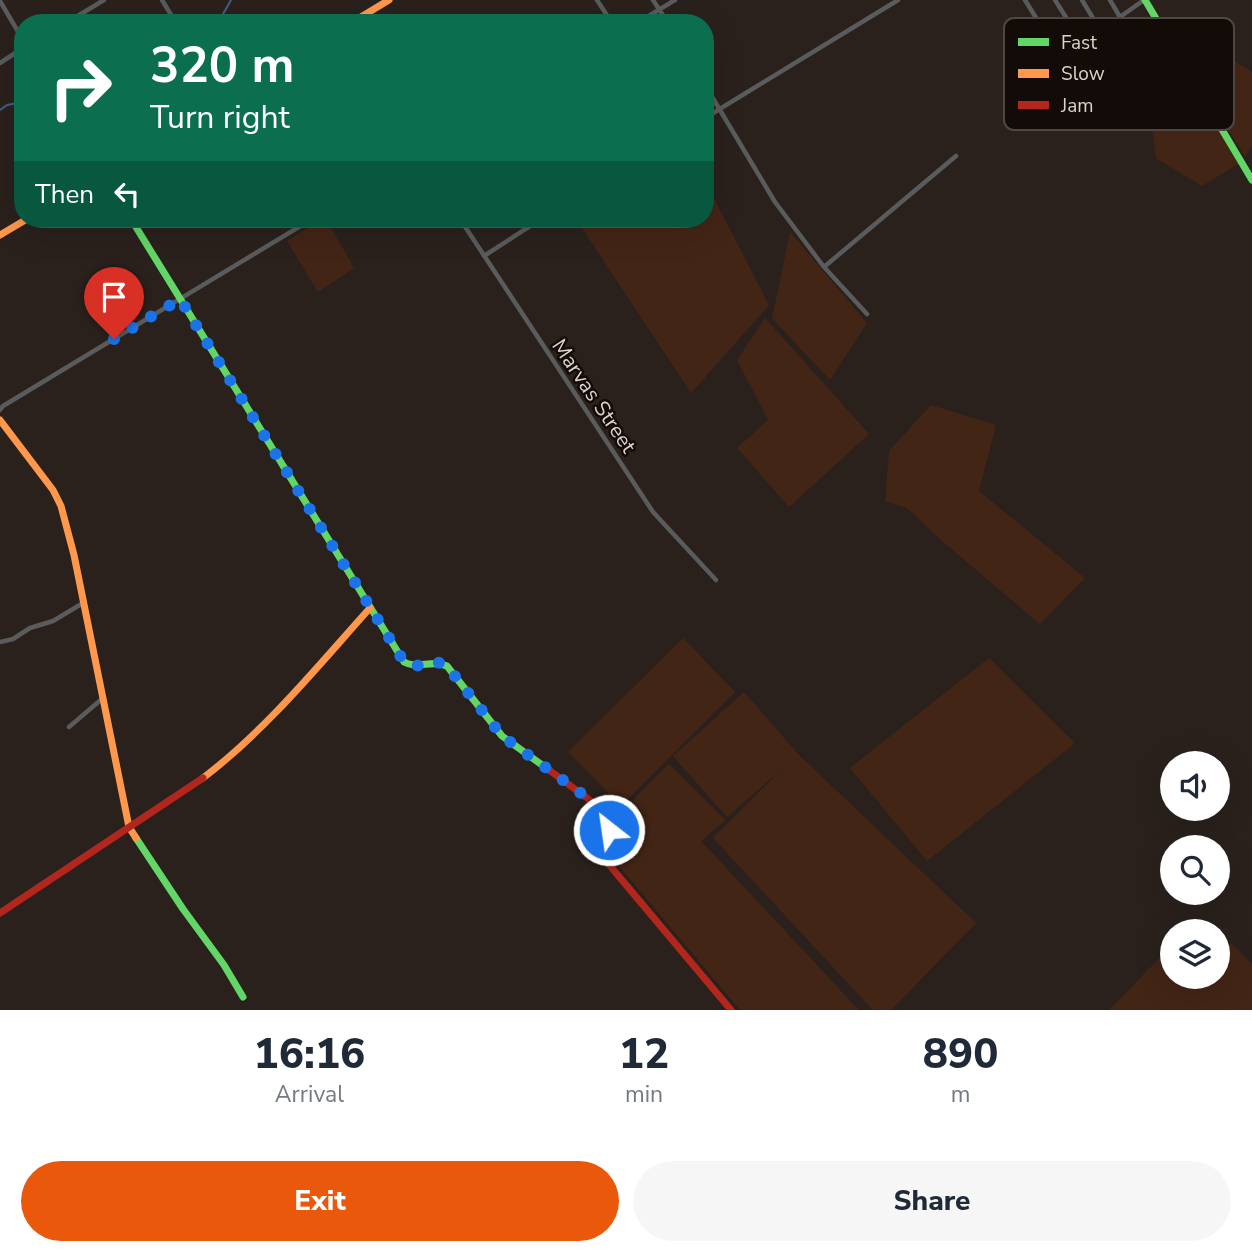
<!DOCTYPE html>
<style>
body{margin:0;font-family:"Nunito Sans",sans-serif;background:#f6f6f7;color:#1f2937;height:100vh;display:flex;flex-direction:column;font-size:26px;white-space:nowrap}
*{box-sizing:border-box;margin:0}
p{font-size:23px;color:#747a83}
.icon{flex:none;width:38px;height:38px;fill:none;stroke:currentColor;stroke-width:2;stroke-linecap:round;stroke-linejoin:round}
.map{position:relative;height:1010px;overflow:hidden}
.details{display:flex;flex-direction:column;background:#fff;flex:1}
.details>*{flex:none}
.hud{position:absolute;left:14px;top:14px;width:700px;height:214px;border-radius:28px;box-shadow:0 7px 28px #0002;background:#0b6e4f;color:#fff;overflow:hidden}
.controls{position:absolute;left:1160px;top:751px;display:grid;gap:14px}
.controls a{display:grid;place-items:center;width:70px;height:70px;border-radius:50%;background:#fff;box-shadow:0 7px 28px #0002;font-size:35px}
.pin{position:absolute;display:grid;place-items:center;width:60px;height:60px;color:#fff;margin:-72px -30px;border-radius:50% 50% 50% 0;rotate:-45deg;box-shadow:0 0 7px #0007}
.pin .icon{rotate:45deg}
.me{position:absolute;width:77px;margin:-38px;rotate:330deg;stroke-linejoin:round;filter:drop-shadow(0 0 5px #0008)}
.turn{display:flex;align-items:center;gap:24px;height:147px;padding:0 21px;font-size:32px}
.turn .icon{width:91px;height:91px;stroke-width:2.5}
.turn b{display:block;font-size:49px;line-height:60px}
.then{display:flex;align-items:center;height:66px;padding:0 21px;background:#0003;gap:14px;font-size:26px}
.eta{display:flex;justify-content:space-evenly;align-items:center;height:119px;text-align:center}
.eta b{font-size:42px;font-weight:800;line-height:49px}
.cta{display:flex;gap:14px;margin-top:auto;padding:14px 21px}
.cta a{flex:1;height:80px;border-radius:42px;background:#ea580c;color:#fff;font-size:28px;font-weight:800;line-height:80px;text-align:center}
.cta a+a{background:#f6f6f7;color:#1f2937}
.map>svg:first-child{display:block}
.green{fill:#432516}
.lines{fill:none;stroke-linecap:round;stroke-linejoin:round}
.stream{stroke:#435e88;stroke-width:2}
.street{stroke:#5a5b5c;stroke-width:4.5}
.fast{stroke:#63d668;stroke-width:7}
.slow{stroke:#ff974d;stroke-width:7}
.jam{stroke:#b3261e;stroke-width:7}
.route{stroke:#1a73e8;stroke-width:12;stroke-dasharray:0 21.6}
.labels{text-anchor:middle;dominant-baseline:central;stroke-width:5;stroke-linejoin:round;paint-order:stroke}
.street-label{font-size:21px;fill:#ddd3cd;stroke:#120b08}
.key{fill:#120b08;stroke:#4f4743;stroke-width:2}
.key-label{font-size:19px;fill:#ddd3cd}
</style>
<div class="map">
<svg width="1252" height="1010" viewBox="0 0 1252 1010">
<rect width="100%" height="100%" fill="#2a211d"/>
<path class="green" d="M1201,40L1252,72V146L1245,157L1181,50Z
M1191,82L1238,164L1202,186L1156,158L1152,129Z
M705,181L769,305L691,393L576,219H705Z
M322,219H326L354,268L318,292L287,241Z
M790,232L867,323L830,380L772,318Z
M765,318L869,434L789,507L737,448L768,420L737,360Z
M931,405L996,425L979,491L1085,578L1040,624L942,541L907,508L885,501L889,451Z
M683,638L735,692L621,806L568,752Z
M989,658L1075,743L927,861L850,768Z
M744,692L798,754L976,923L891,1010H873L713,838L782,769L727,817L673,756Z
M669,764L726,820L701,841L859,1010H740L604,848L619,814Z
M1231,943L1252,964V1010H1109L1172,945V976H1218V948L1222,951Z"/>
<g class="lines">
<path class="stream" d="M218,23L231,0
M0,110L7,105L23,102"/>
<path class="street" d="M162,0L176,23
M597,0L612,23
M653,0L668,23
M1025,0L1066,66L1120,17L1144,0
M1055,0L1086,49
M1082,0L1102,33
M1110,0L1120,17
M0,1L23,40
M66,23L104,0
M637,23L675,0
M0,63L23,48
M1048,83L1066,66
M705,85L775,202L824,267L867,314
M705,118L898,0
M460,219L653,512L716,580
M484,256L541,219
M824,267L956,156
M0,410L3,406L312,219
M0,642L13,639L30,628L53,621L83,603
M69,727L103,698"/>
<path class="fast" d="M1145,0L1252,180
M131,219L404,662C418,670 431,659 447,666L502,736L549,770
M136,838L183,909L224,965L243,997"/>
<path class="slow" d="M351,23L389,0
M0,235L27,219
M0,420L53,490L61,506L74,555L129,827L136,838
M203,778C266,730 317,667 370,608"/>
<path class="jam" d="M549,770L606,812C616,833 595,836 606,861L731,1010
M0,913L203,778"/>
</g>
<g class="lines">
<path class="route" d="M114,339L180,299L404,662L411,666C425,666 434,658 447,666L502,736L596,804L609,818V830"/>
</g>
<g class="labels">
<g class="street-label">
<text transform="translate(594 396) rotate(56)">Marvas Street</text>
</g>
</g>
<rect x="1004" y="18" width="230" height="112" rx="10" class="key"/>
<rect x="1018" y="38" width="31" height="8" fill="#63d668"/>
<rect x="1018" y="69" width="31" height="9" fill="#ff974d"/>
<rect x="1018" y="101" width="31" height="8" fill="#b3261e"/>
<g class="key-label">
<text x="1061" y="49">Fast</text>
<text x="1061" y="80">Slow</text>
<text x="1061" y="112">Jam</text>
</g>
</svg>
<div class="controls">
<a><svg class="icon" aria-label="sound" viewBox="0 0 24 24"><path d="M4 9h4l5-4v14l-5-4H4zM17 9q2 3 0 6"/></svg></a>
<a><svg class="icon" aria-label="search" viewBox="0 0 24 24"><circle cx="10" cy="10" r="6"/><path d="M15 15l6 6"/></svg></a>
<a><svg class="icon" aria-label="layers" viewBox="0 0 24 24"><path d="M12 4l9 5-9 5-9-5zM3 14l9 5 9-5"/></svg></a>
</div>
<div class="pin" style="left:114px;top:339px;background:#d93025"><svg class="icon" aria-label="arrive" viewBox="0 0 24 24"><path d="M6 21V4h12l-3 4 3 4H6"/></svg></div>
<svg class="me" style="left:609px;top:830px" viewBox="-20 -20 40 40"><circle r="17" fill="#1a73e8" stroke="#fff" stroke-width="3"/><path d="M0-11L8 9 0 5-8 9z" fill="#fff"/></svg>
<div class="hud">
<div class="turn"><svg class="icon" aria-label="right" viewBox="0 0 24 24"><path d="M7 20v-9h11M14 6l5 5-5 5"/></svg><div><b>320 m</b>Turn right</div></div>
<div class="then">Then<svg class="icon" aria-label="left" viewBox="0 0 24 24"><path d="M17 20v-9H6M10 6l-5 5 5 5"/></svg></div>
</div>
</div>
<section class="details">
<div class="eta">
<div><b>16:16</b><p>Arrival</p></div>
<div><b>12</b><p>min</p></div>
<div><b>890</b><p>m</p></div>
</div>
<div class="cta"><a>Exit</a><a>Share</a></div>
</section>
